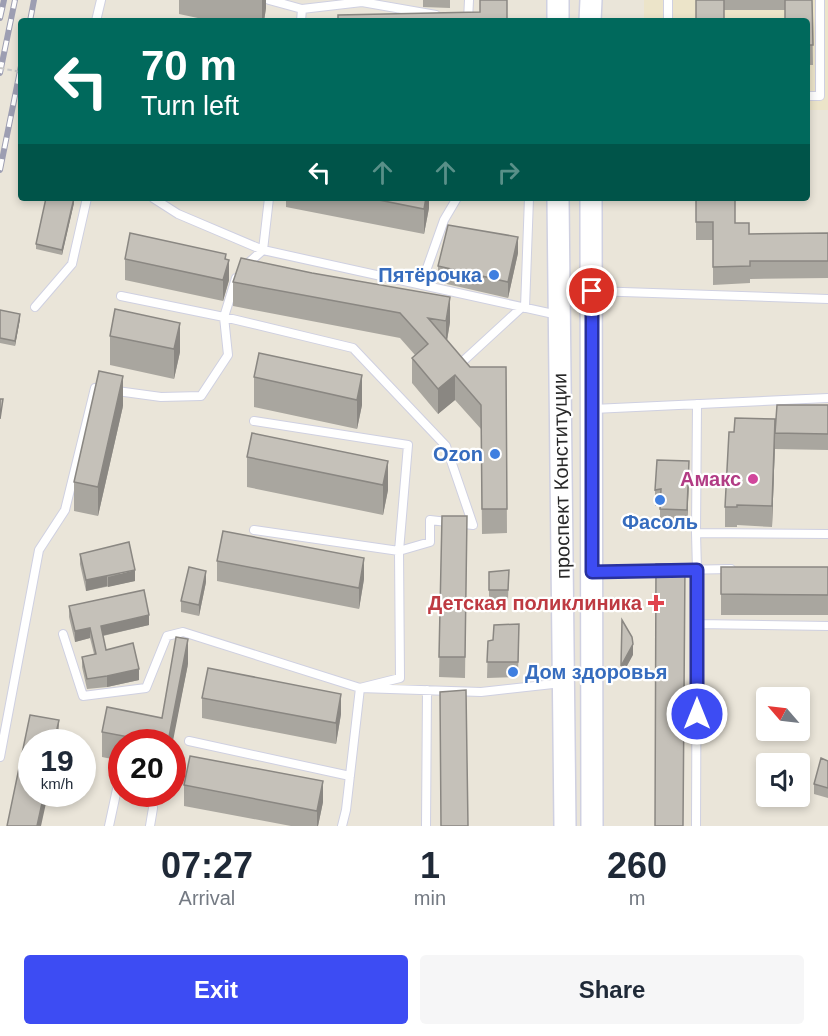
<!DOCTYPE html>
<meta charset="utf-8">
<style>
body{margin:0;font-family:Helvetica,sans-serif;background:#f6f6f7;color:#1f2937;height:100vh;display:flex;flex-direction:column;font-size:22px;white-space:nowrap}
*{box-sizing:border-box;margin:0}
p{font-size:20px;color:#747a83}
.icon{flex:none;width:33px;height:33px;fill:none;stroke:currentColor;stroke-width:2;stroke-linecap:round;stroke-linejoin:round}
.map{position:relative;height:826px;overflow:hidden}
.panel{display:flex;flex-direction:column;background:#fff;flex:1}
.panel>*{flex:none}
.guide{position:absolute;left:18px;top:18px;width:792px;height:183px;border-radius:6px;box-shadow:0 3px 9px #0003;background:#00695c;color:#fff;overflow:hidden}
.needle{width:39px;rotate:298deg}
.buttons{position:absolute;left:756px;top:687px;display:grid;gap:12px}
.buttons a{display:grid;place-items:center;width:54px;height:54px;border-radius:6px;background:#fff;box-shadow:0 3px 9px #0003;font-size:30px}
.speed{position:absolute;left:18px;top:729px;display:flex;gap:12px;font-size:30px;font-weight:700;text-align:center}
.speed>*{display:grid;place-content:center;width:78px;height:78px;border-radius:50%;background:#fff;box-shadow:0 3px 9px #0003;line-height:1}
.speed small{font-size:15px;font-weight:400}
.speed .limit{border:9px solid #d22;background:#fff;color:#111}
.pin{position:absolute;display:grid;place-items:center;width:51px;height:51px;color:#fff;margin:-26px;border:3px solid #fff;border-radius:50%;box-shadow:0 2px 6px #0007}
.me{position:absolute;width:66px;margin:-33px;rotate:0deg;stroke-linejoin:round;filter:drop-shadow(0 0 4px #0008)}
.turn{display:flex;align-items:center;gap:21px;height:126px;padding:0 24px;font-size:27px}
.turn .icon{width:78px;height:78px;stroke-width:2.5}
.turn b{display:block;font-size:42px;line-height:51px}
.lanes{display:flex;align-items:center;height:57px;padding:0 24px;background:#0003;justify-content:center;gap:30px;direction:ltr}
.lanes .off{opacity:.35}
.eta{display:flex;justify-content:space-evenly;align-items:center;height:102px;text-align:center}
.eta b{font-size:36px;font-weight:600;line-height:42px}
.cta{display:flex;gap:12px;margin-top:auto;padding:12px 24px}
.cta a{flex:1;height:69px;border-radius:6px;background:#3d4cf3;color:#fff;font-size:24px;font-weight:600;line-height:69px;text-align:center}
.cta a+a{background:#f6f6f7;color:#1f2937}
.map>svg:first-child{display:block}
.education{fill:#ece4c9}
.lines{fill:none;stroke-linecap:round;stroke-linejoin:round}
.service-casing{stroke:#cfd0e1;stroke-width:10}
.secondary-casing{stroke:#cfd0e1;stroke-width:24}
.service{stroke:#fff;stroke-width:8}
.secondary{stroke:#fff;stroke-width:21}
.rail-casing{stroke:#9d9eb2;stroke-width:6}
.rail{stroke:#fff;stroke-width:4;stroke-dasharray:11;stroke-linecap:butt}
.path-bridge{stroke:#c7c7c7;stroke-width:2;stroke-dasharray:4.5 3;stroke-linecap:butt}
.wall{fill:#a9a69f}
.shaded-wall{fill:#8a8782}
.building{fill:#c5c1b9;stroke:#8a8782;stroke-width:1.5}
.route-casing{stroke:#28319e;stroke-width:15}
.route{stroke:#3d4cf3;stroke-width:10}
.shop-dot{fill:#3f7fe0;stroke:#fff;stroke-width:2}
.hotel-dot{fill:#d1479c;stroke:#fff;stroke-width:2}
.health-dot{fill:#e0444e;stroke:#fff;stroke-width:2}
.labels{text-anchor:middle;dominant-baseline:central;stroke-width:4.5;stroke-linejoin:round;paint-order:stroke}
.shop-label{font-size:20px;font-weight:bold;fill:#366cbe;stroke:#fff;text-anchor:end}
.street-label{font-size:20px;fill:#282828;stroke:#fff}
.hotel-label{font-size:20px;font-weight:bold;fill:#b23c85;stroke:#fff;text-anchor:end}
.health-label{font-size:20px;font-weight:bold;fill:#be3a42;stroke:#fff;text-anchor:end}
</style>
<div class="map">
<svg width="828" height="826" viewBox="0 0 828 826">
<rect width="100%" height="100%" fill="#eae5d9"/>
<path class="education" d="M644,0H828V110H807V21H644Z"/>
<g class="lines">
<defs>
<path id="service" d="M269,0L302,9L362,2L436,15
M668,0V21
M466,20L468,21L469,0
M96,21L101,0
M301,21L302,9
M807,96H820V0
M153,198L178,214L263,250L558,315
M245,266L263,250L269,198
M421,285L444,220L457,198
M593,291L828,299
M121,296L224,317L353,348L446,446L473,525L430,520V542L399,551L408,445L254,421
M35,307L72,264L87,198
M525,308L529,198
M461,363L522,307
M593,409L828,398
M696,533L697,404
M677,570L731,569
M593,572L665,571
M697,624L828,626
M63,634L83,696L146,688L167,636L183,632L360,688L400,678L399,551L254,530
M189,741L350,776
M0,757L39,550L65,510L95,388L161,397L201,396L228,355L224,317L236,278
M137,794H140
M109,826L117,789L122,790
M150,826L153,808
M342,826L346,810L360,688L481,692L562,683
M426,826L427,690
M696,826L697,570L696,533L828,534"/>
<path id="secondary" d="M558,0V21
M590,21L591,0
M558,198L565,826
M591,198L592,826"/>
</defs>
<use href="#service" class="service-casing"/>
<use href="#secondary" class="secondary-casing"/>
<use href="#service" class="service"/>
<use href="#secondary" class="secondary"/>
<defs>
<path id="rail" d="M0,18L4,0
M30,21L34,0
M0,73L15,0
M0,170L21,66"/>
</defs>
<use href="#rail" class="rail-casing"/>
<use href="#rail" class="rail"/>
<path class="path-bridge" d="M0,68L21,72"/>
</g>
<path class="wall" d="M179,0H266V8L264,21H212L179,14Z
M423,0H450V8L423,7Z
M696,0H812L813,65H807V21L785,10H724Z
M807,161H809V196H807Z
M286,198H429V208L424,234L286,207Z
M696,198L735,223L749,234L828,233V278L750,279V283L713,285V240H696Z
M74,203L62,255L36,249V244Z
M518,253L508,298L438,282V266Z
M125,259L229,280L223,301L125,280Z
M233,282L450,322L447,341L470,367H506L507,533L482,534L481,429L455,400L438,414L412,383V358L415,355L400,338L233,306Z
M115,309L180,352L174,379L110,365V336Z
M0,310L20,319L15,346L0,343Z
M362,375V405L357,429L254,407V377Z
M828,405V450L775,449V443L772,527L737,525V527H725V507L734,432L775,419Z
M123,406L98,516L74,511V482Z
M247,457L388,461V490L383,515L247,487Z
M689,477L687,526L660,525V505L655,506V490Z
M442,516H467L465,678L439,677Z
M80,554L135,581L86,591L80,564Z
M217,561L364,579L359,609L217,581Z
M721,567H828V615H721Z
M509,570L508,601L489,600V572Z
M206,582L199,616L181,612V601Z
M69,606L149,625L103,636L106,650L139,680L107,687L87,689L82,667V657L94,654L90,638L75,642L69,617Z
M519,624L518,677L487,678L488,641L493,640Z
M188,664L172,742H122V761L102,757V732L162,718Z
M202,698L341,714L336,744L202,718Z
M828,761V798L814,794V784Z
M184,785L323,802L318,826H291L184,806Z"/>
<path class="shaded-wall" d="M262,0H266V8L264,21H262Z
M74,198V203L62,255V250Z
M426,198H429V208L424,234V209Z
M518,237V253L508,298V282Z
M226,254V268L229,260V280L223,301V280Z
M450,297V322L446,346V321Z
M20,314V319L15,346V341Z
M180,323V352L174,379V349Z
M362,375V405L357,429V400Z
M455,375V400L438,414V389Z
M123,376V406L98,516V487Z
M775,419V443L772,527V506Z
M388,461V490L383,515V485Z
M689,461V477L687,526V510Z
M364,558V579L359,609V588Z
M135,570V581L108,587V577Z
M206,571V582L199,616V605Z
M107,576V586L86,591V580Z
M149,615V625L101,636V626Z
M90,628V638L75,642V631Z
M188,639V664L172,746V742H168Z
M633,644V655L621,677V666Z
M139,669V680L107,687V676Z
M341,694V714L336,744V723Z
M59,720L58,742H54Z
M323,781V802L318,826H317V811Z
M44,794H48L41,826H37Z"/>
<path class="building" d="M480,0H507V21H338V15L480,12Z
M696,0H724V21H696Z
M785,0H812L813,45H807V21H785Z
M807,161H809V178H807Z
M46,198H74L62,250L36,244Z
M369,198H426L424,209Z
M696,198H735V223H749V234L828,233V261H750V266L713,267V222H696Z
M448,225L518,237L508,282L438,266Z
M130,233L226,254L225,259L229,260L223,280L125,259Z
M241,258L312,273L450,297L446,321L428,318L470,367H506L507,509H482L481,405L455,375L438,389L412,358L428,344L400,313L233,282Z
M115,309L180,323L174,349L110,336Z
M0,310L20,314L15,341L0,338Z
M259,353L362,375L357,400L254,377Z
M99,371L123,376L98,487L74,482Z
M0,399H3L0,419Z
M777,405H828V434L775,433Z
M735,418L775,419L772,506L737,505V507H725L729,432H734Z
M252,433L388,461L383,485L247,457Z
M657,460L689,461L687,510L660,509L661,489L655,490Z
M442,516H467L465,657H439Z
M223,531L364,558L359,588L217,561Z
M129,542L135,570L86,580L80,554Z
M656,564H685L683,826H655Z
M189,567L206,571L199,605L181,601Z
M721,567H828V595L721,594Z
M509,570L508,590H489V572Z
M144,590L149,615L101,626L106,650L133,643L139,669L107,676L87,679L82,657L96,654L90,628L75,631L69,606Z
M622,620L632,637L633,644L621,666Z
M519,624L518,662H487L488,641L493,640L494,625Z
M176,637L188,639L168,742H155L102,732L107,707L162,718Z
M208,668L341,694L336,723L202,698Z
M466,690L468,826H441L440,692Z
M30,715L59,720L54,742H32V794H44L37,826H7Z
M190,756L323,781L317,811L184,785Z
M821,758L828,761V788L814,784Z"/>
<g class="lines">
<defs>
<path id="route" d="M592,291V572L697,570V714"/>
</defs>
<use href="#route" class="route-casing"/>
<use href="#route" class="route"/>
</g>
<g class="shop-dot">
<circle cx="494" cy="275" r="6"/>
<circle cx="495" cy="454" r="6"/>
<circle cx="660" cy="500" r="6"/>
<circle cx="513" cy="672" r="6"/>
</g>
<circle class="hotel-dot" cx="753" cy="479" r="6"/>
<path class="health-dot" d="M653 594h6v6h6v6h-6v6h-6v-6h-6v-6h6z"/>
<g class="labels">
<g class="shop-label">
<text x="482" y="275">Пятёрочка</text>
<text x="483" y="454">Ozon</text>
<text x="660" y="522" text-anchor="middle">Фасоль</text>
<text x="525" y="672" text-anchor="start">Дом здоровья</text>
</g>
<g class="street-label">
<text transform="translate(561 476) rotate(-91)">проспект Конституции</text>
</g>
<g class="hotel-label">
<text x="741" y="479">Амакс</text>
</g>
<g class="health-label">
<text x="642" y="603">Детская поликлиника</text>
</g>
</g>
</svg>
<div class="buttons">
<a><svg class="needle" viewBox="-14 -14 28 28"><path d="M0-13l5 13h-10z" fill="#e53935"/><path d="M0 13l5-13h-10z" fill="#747a83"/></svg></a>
<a><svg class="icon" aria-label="sound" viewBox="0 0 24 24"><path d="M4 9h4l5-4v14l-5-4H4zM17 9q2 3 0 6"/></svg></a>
</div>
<div class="speed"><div>19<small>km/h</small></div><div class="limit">20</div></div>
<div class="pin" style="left:592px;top:291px;background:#d93025"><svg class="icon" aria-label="arrive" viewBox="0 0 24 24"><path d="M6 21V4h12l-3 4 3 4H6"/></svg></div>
<svg class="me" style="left:697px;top:714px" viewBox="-20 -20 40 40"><circle r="17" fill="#3d4cf3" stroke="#fff" stroke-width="3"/><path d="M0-11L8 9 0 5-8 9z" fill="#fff"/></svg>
<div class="guide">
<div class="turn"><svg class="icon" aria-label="left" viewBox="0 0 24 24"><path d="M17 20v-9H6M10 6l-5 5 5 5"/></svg><div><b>70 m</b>Turn left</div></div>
<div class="lanes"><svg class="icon" aria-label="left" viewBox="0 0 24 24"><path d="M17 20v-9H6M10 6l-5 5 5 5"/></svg><svg class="icon off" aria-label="ahead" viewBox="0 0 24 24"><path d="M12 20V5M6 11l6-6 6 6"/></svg><svg class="icon off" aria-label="ahead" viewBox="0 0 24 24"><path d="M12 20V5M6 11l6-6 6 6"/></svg><svg class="icon off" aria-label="right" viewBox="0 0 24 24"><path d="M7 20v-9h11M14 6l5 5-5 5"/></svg></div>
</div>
</div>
<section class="panel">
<div class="eta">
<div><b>07:27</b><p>Arrival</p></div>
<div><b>1</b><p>min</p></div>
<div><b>260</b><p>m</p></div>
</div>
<div class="cta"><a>Exit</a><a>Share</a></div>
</section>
